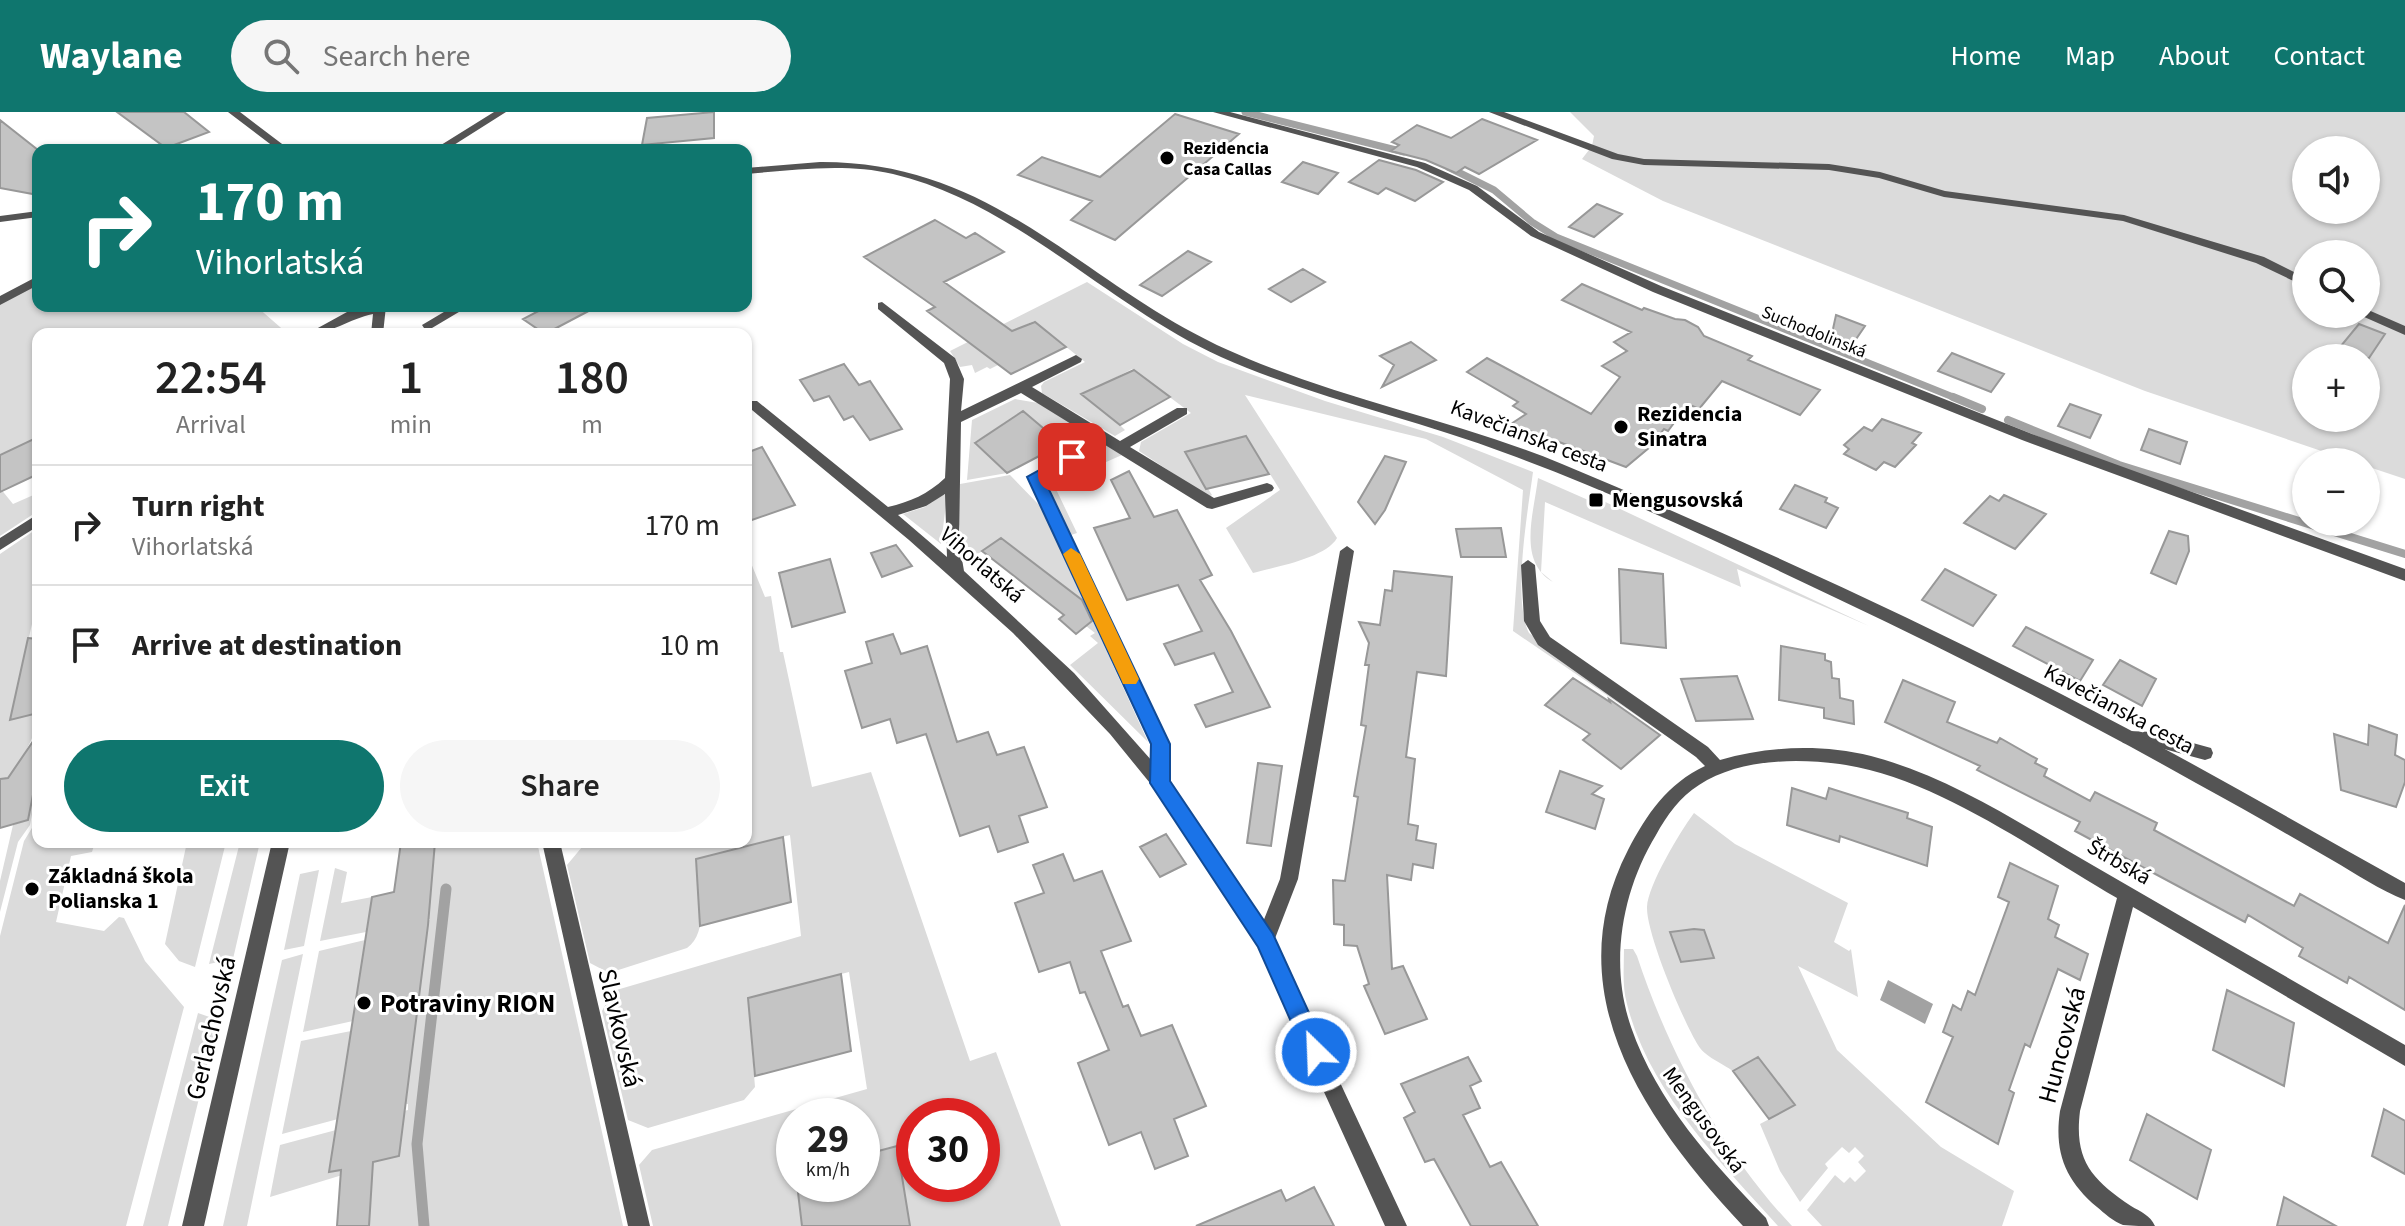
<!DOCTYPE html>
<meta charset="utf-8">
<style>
body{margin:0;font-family:"Source Sans 3",sans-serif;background:#f6f6f6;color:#222;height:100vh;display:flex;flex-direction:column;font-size:30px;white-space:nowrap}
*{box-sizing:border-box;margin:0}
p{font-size:26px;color:#767676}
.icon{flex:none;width:44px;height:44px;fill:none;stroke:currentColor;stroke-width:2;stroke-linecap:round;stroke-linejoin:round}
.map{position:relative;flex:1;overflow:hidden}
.details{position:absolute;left:32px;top:216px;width:720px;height:520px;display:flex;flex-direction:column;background:#fff;border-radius:16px;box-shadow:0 2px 6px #0004}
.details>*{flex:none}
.hud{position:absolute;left:32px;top:32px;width:720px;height:168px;border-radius:16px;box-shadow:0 2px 6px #0004;background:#0f766e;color:#fff;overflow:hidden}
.controls{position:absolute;left:2292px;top:24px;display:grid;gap:16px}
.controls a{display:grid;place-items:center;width:88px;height:88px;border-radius:50%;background:#fff;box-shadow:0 2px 6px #0004;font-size:40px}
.speed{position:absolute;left:776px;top:986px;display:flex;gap:16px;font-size:40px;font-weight:700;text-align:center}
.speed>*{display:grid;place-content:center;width:104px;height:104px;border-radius:50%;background:#fff;box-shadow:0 2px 6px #0004;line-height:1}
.speed small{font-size:20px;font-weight:400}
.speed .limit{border:12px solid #d22;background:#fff;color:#111}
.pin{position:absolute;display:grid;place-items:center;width:68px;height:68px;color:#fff;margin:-34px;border-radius:16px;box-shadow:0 4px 12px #0006}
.me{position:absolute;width:88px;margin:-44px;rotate:336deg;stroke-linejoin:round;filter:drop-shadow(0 0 6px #0008)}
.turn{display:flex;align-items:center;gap:28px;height:168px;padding:0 32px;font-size:36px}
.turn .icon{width:104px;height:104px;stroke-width:2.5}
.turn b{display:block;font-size:56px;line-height:68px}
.eta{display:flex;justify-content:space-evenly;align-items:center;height:136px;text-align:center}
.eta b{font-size:48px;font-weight:600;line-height:56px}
.action{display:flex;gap:16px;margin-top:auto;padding:16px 32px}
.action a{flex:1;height:92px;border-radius:48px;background:#0f766e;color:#fff;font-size:32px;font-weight:600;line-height:92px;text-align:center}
.action a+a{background:#f6f6f6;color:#222}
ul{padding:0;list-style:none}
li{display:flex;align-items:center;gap:24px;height:120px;padding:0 32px;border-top:2px solid #e0e0e0}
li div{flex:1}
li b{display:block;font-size:30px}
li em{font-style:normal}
header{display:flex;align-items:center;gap:48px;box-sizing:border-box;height:112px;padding:0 40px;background:#0f766e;color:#fff}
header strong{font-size:38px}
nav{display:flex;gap:44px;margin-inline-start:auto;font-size:28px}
.search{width:560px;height:72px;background:#f6f6f6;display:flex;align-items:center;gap:20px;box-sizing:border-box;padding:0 28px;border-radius:44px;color:#767676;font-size:30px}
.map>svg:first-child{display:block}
.green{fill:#dbdbdb;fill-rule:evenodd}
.water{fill:#a2a2a2}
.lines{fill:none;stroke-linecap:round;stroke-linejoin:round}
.stream-far2{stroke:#a2a2a2;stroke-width:7}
.stream-far1{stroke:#a2a2a2;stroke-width:8}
.stream{stroke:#a2a2a2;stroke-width:11}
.building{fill:#c4c4c4;stroke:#989898;stroke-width:2}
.minor{fill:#545454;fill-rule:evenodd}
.tertiary{fill:#545454;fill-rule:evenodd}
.route{fill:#1a73e8;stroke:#114b97;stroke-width:2}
.slow{fill:#f59e0b}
.poi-dot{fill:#000;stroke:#fff;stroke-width:3}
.labels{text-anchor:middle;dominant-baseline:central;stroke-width:6;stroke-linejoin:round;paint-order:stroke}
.far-poi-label{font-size:18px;font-weight:bold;fill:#000;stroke:#fff;text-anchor:start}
.far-street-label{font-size:18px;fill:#000;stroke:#fff}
.poi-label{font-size:22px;font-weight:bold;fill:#000;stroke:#fff;text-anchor:start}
.street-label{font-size:22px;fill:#000;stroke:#fff}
.near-poi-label{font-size:26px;font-weight:bold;fill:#000;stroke:#fff;text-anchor:start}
.near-street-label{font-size:26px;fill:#000;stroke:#fff}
</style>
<header>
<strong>Waylane</strong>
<div class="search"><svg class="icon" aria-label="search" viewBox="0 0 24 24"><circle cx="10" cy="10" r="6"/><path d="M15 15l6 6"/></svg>Search here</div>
<nav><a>Home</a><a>Map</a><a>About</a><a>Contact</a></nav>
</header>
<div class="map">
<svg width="2405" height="1114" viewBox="0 0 2405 1114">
<rect width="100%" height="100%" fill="#fff"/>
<path class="green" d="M1570,0H2405V367L2366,354V350H2354L2145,279L1663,89L1582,47L1592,34L1594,24ZM2306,38H2366V98H2306ZM2306,142H2366V202H2306ZM2306,246H2366V306H2306Z
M1087,170L1183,232L1218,250L1325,289L1443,325L1533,360C1528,398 1512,488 1529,521L1687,638L1513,519L1523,378L1426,327L1245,283L1337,426C1326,446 1275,455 1253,461L1226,416L1280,378L1246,324L1185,341L1212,383L1209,385L1139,339L1141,330L1191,301L1132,257L1083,283L1120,313L1125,318L1115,324L1042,281L1041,274L1044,270L1085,250L1034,209L983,233L1004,250L990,257L987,255L975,261L972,253L960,255L950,239Z
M38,172V194H256L288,222H38V325L0,343V192Z
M1015,287L1038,291L1122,343L1054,373L1077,421L1071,423L1048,373L1055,364L1081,349L1027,302L974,330L1007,361L967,368L972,308Z
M1010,363L1041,395L1148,630L1070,553L1098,531L1090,524L1095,521L1086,514L1091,510L1083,504V489L1001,426L972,446C955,423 958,399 960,372Z
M1538,366L1595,391L1599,387L1869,514L1737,457L1741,475L1545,390L1541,460L1553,470C1517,449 1534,401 1538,366Z
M0,376L13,392L38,381V399L0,424Z
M943,382L947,384L941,432L903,402L925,395Z
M38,416V510L32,512L10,608L38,601C36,628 22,645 8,666L0,667V442Z
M746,439L765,485L771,484L780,540H783L812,675L871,660L970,949L996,940L1061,1114H910L897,1034L862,1051V1004H794V1072H797L802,1114H653L639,1053L652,1038L867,977L849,860L748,886L755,975L744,988L648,1016L628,1008L602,899L613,879L801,824L790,723L758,731V736L696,747C698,773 711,819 687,836L609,861L590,851L567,753L582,735L599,730H746ZM914,1004H982V1072H914Z
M38,671L30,713L18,730L0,800V769L13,713L28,708L35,672Z
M38,698V730H95L92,740L71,744L56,810L104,819L119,805L124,806L145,849L184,895L126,1114H0V824L24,729L35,711Z
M1694,701L1735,732L1848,791L1834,830L1849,839L1851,837L1858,885L1798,854L1837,938L1941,1035L2014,1079L2002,1114H1822L1807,1098L1835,1063L1844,1071L1850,1065L1855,1070L1866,1059L1858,1050L1864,1044L1855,1035L1849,1041L1842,1035L1825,1052L1828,1056L1800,1090L1780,1059L1760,1012L1795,993L1758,945L1733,959C1723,952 1704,944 1698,933C1683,909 1646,821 1647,795C1648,773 1680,720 1694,701Z
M187,730H226L195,855L179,849L165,832Z
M240,730H260L233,847L209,852Z
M435,730H537L623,1114H369L372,1054L270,1085L280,1033L336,1018L330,1060L399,1044L404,999L408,998V992H405L416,901L420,895H417L426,813L430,807H427Z
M335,756L347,760L341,791L372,785L366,820L320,829Z
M319,758L304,834L284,838L300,762Z
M365,828L353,909L303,920L319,839Z
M1624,837H1633L1637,844C1669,941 1722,1040 1792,1114H1778C1720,1049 1649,980 1627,892C1622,874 1624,855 1624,837Z
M303,842L247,1114H223L282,848Z
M198,901L218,908L168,1114H143Z
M351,919L338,1007L282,1022L301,929Z"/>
<path class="water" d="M1888,868L1933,892L1925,912L1880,888Z"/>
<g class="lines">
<path class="stream-far2" d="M1245,0L1404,40
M1448,55L1494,78L1532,110L1556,125L1958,287"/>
<path class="stream-far1" d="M1953,285L1982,297
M2008,308L2119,353L2405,442"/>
<path class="stream" d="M424,1114L417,1032L446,777"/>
</g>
<path class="building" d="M117,0H184L209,20L166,36Z
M714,0V26L642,33L647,6Z
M1175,2L1239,22L1115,128L1071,108L1092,89L1018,63L1042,45L1100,65Z
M1482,7L1537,28L1479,62L1465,55L1456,61L1426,48L1391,39L1399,33L1392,30L1417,13L1451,26Z
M0,8L38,38V83L0,76Z
M1379,48L1416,58L1443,70L1415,89L1386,76L1378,82L1349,70Z
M1303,50L1338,61L1318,82L1282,70Z
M1597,92L1622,102L1594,125L1569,115Z
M935,108L966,126L975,121L1004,140L944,170L1012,219L1035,210L1066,235L1011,262L927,199L935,195L864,145Z
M1188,139L1211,150L1162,184L1140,173Z
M1303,157L1325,170L1291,190L1269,177Z
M1582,172L1642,198L1644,196L1675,207L1685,208L1698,215L1704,224L1752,244L1748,248L1820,278L1800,303L1722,269L1699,297L1688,292L1668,319L1664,317L1650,335L1626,355L1511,312L1526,302L1513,294L1518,290L1467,260L1487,246L1591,302L1620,265L1602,254L1627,239L1614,230L1631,220L1562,188Z
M548,194H598L545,222L523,207Z
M1836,203L1865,214L1852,233L1831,226Z
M2359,212L2385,222L2369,246H2331Z
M1411,230L1436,248L1382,275L1394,253L1380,244Z
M1952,241L2004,262L1991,280L1938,259Z
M844,252L859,273L870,269L902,317L870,328L853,304L844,308L829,284L814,289L800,268Z
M1134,258L1170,285L1120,313L1081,282Z
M2070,292L2101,303L2090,326L2058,314Z
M1023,299L1062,332L1007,361L975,331Z
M1882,307L1921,321L1912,331L1916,333L1895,355L1884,350L1876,358L1844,342L1849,337L1844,333L1864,315L1872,319Z
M2149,317L2187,330L2180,352L2141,338Z
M1246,324L1269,362L1206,377L1185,340Z
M38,325V362L0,380V343Z
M762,335L795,393L746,410V341Z
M1385,344L1406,350L1385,398L1375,412L1358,390Z
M1129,359L1154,405L1177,398L1212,463L1200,468L1231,519L1270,595L1206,615L1195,593L1233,580L1214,541L1175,553L1164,532L1202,519L1178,473L1127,488L1094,416L1130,406L1111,368Z
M1795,373L1827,386L1825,390L1838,396L1826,416L1780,397Z
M2004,383L2046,402L2015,437L1964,411L1990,384L1999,389Z
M1501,416L1506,445H1461L1456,417Z
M2169,419L2188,424L2189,439L2176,472L2151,461Z
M1001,426L1082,488L1092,509L1076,522L1059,507L1064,503L982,439Z
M896,433L912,454L882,465L871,441Z
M830,447L845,500L792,515L779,461Z
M1619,457L1663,462L1666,536L1621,531Z
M1945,457L1996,483L1973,514L1922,488Z
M1394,459L1452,465L1446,564L1417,560L1406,645L1415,647L1408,712L1418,714L1416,728L1436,732L1433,756L1413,752L1411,768L1387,763L1392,857L1403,854L1427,907L1385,922L1364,874L1369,872L1357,834L1344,833V813L1334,812L1333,768L1345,769L1358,685L1354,684L1366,614L1361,613L1369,553H1365L1369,531L1359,510L1380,513L1385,478L1392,479Z
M2026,515L2093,548L2080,569L2013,534Z
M893,522L901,542L927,534L957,630L988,620L997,643L1024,635L1047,695L1019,704L1028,730L998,740L989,714L960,724L926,622L897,631L890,607L862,616L845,559L872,551L866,530Z
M28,526L38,527V601L10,608Z
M1781,534L1825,542V548L1831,550L1832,566L1839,567L1840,586L1853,589L1854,612L1824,606V596L1779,588Z
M2120,548L2156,567L2142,594L2103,573Z
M1737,564L1753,607L1696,609L1681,567Z
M1573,566L1610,590L1609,587L1660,623L1621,657L1583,628L1590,622L1545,593Z
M1903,568L1955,590L1947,610L1997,631L2000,626L2037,647L2035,651L2047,657L2044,664L2090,689L2095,680L2157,711L2154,718L2294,794L2300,782L2388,831L2405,793V898L2349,865L2347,871L2299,844L2303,836L2248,803L2245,810L2075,719L2080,710L1977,658L1980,654L1885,610Z
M2369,613L2397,623L2395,643L2405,648V670L2396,695L2341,678L2334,622L2368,633Z
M38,622V658L28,708L0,716V667L8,666Z
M1258,651L1282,654L1271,734L1247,731Z
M1560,659L1602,674L1592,682L1604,687L1595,717L1546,700Z
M1792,676L1826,687L1829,676L1908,701L1907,706L1932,715L1927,754L1840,724L1839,730L1787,713Z
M1166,722L1186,752L1160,765L1140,735Z
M783,725L791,790L700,814L696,747Z
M401,730H435L428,813L399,1044L373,1050L369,1114H337L341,1058L329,1060L372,785L394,780Z
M1063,742L1074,769L1102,759L1131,829L1101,839L1123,895L1128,893L1141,924L1172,913L1206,994L1174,1007L1188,1044L1155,1057L1141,1020L1109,1033L1078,951L1109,938L1085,880L1080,881L1070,850L1039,860L1015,791L1044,781L1033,753Z
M2010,751L2058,774L2048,807L2059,813L2055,825L2088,842L2080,868L2058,857L2030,935L2025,932L2009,978L2014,981L1998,1032L1926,990L1953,925L1943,920L1953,893L1961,898L1968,879L1975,883L2009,790L1998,785Z
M1694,817L1704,818L1714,846L1681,850L1670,820Z
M841,862L851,939L755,964L748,886Z
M2227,878L2294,911L2284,974L2213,938Z
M1468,945L1481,969L1470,974L1480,996L1463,1003L1490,1055L1501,1050L1538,1114H1471L1434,1047L1425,1050L1404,1006L1415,1000L1401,972Z
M1758,945L1795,993L1769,1007L1733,959Z
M2384,997L2405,1009V1062L2372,1044Z
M2147,1002L2211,1038L2197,1087L2130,1048Z
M897,1034L910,1114H802L797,1072H862V1051L868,1049L867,1042Z
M1314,1075L1334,1114H1196L1281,1078L1286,1089Z
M2284,1085L2336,1114H2277Z"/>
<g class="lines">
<path class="minor" d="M228,0H240L290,38H278Z
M494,0H506L446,38H433Z
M1213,0H1230L1425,51L1477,74L1539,120L1661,174L2032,322L2405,457V469L2022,328L1653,180L1531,124L1469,78L1417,55Z
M1489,0H1504L1618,42L1644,47L1829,52L1880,60L1945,79L2124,103L2264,145L2306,166V175L2256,151L2123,109L1944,85L1879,66L1829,58L1644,53L1612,47Z
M38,164V173L0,193V184Z
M882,190L955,246L964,267L961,299L1076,243L1082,247L1081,250L1032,275L1120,329L1177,296H1187V302L1130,335L1214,386L1267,371L1272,373L1274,376L1272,379L1212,397L1207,396L1021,281L961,310L959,429L964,459L1074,561L1152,649L1153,632L1028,365L1067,342L1072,340L1079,345L1043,367L1169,632V670L1263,810L1280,767L1340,439L1347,434L1354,439L1298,767L1274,829L1407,1114H1385L1258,835L1154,676L1110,622L1013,521L909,428L746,293L747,289H757L888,395C910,390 928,382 945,366L950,267L944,251L878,197V191ZM945,382L947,445L898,403L926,394Z
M374,194H386L383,222H371L373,202C349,207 331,222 307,222L347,200Z
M454,194H469L432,216H424L422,213Z
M2366,197L2405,214V223L2362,204L2360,202H2366Z
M38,402V414L0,438V426Z
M1528,448L1535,453L1540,509L1550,525L1708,635L1720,648C1769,634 1821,632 1871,644C1951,665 2022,713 2094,754C2197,814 2301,873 2405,933V954L2133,795L2080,999C2074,1048 2091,1067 2131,1094C2141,1100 2150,1103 2155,1114C2145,1114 2132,1114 2123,1113C2114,1110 2104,1101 2097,1095C2065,1068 2054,1040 2060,999L2117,786C2037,740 1939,668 1846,653C1800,646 1740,646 1699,673C1680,685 1667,703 1656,723C1622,779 1609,851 1631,915C1657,990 1712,1050 1766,1106L1769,1114H1743C1647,1011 1554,882 1628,738C1647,702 1667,672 1705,654L1696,645L1538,533L1524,509L1521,453Z
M2129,619L2153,620L2211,636L2213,641L2211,646L2205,648L2153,634L2123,631L2121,626L2123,621Z
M272,730H290L204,1114H182Z
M542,730H560L650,1114H628Z"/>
<path class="tertiary" d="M820,50C997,49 1081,172 1228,238C1336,287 1453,307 1562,352C1732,423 1901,500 2065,584C2180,643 2292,708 2405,771V788C2380,778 2356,762 2332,748C2287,722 2242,696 2196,671C2079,605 1958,544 1836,486C1729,435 1620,383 1508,342C1413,306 1313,286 1221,245C1106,193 1018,92 893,62C845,51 794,58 746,62V56Z
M38,99V105L0,110V104Z"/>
</g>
<path class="route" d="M1072,340L1079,345L1077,349L1044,367L1170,632V669L1273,822L1327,940L1324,948L1316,951L1308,948L1258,835L1150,671L1151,632L1027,365Z"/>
<path class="slow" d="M1071,436L1080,442L1139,567L1136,572H1123L1121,567L1063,442Z"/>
<g class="poi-dot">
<circle cx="1167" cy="46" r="8"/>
<circle cx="1621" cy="315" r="8"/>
<rect x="1588" y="380" width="16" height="16" rx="4"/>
<circle cx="32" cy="777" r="8"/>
<circle cx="364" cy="891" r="8"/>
</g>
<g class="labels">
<g class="far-poi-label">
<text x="1183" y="36">Rezidencia<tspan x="1183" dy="21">Casa Callas</tspan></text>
</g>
<g class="far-street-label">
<text transform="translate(1814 220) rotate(22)">Suchodolinská</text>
</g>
<g class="poi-label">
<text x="1637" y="302">Rezidencia<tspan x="1637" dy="25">Sinatra</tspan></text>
<text x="1612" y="388">Mengusovská</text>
<text x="48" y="764">Základná škola<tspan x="48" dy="25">Polianska 1</tspan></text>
</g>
<g class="street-label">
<text transform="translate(1529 324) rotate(21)">Kavečianska cesta</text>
<text transform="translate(982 453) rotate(41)">Vihorlatská</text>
<text transform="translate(2119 597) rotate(28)">Kavečianska cesta</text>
<text transform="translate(2119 750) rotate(30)">Štrbská</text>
<text transform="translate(1704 1008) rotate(54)">Mengusovská</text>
</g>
<g class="near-poi-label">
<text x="380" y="891">Potraviny RION</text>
</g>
<g class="near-street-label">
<text transform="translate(211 916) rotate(-77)">Gerlachovská</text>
<text transform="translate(620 916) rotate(77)">Slavkovská</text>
<text transform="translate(2062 933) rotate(-75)">Huncovská</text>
</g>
</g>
</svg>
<div class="controls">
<a><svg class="icon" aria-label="sound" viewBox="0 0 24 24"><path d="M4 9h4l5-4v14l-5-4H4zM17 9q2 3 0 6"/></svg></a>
<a><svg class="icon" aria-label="search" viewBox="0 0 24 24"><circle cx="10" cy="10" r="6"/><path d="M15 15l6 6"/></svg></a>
<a>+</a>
<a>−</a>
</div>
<div class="speed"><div>29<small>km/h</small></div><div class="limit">30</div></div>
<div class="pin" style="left:1072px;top:345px;background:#d93025"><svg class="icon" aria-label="arrive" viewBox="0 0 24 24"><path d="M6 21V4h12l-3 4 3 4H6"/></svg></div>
<svg class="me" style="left:1316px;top:940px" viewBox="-20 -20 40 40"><circle r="17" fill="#1a73e8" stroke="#fff" stroke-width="3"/><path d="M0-11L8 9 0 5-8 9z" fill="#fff"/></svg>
<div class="hud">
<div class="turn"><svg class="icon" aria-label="right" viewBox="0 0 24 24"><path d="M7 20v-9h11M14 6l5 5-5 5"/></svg><div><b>170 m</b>Vihorlatská</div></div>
</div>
<section class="details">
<div class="eta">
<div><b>22:54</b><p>Arrival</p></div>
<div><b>1</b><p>min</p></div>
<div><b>180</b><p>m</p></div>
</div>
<ul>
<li><svg class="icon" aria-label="right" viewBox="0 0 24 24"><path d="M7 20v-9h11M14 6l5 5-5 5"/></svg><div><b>Turn right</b><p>Vihorlatská</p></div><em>170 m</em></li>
<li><svg class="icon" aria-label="arrive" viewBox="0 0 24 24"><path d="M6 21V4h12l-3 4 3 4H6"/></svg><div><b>Arrive at destination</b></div><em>10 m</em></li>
</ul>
<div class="action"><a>Exit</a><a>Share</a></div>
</section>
</div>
